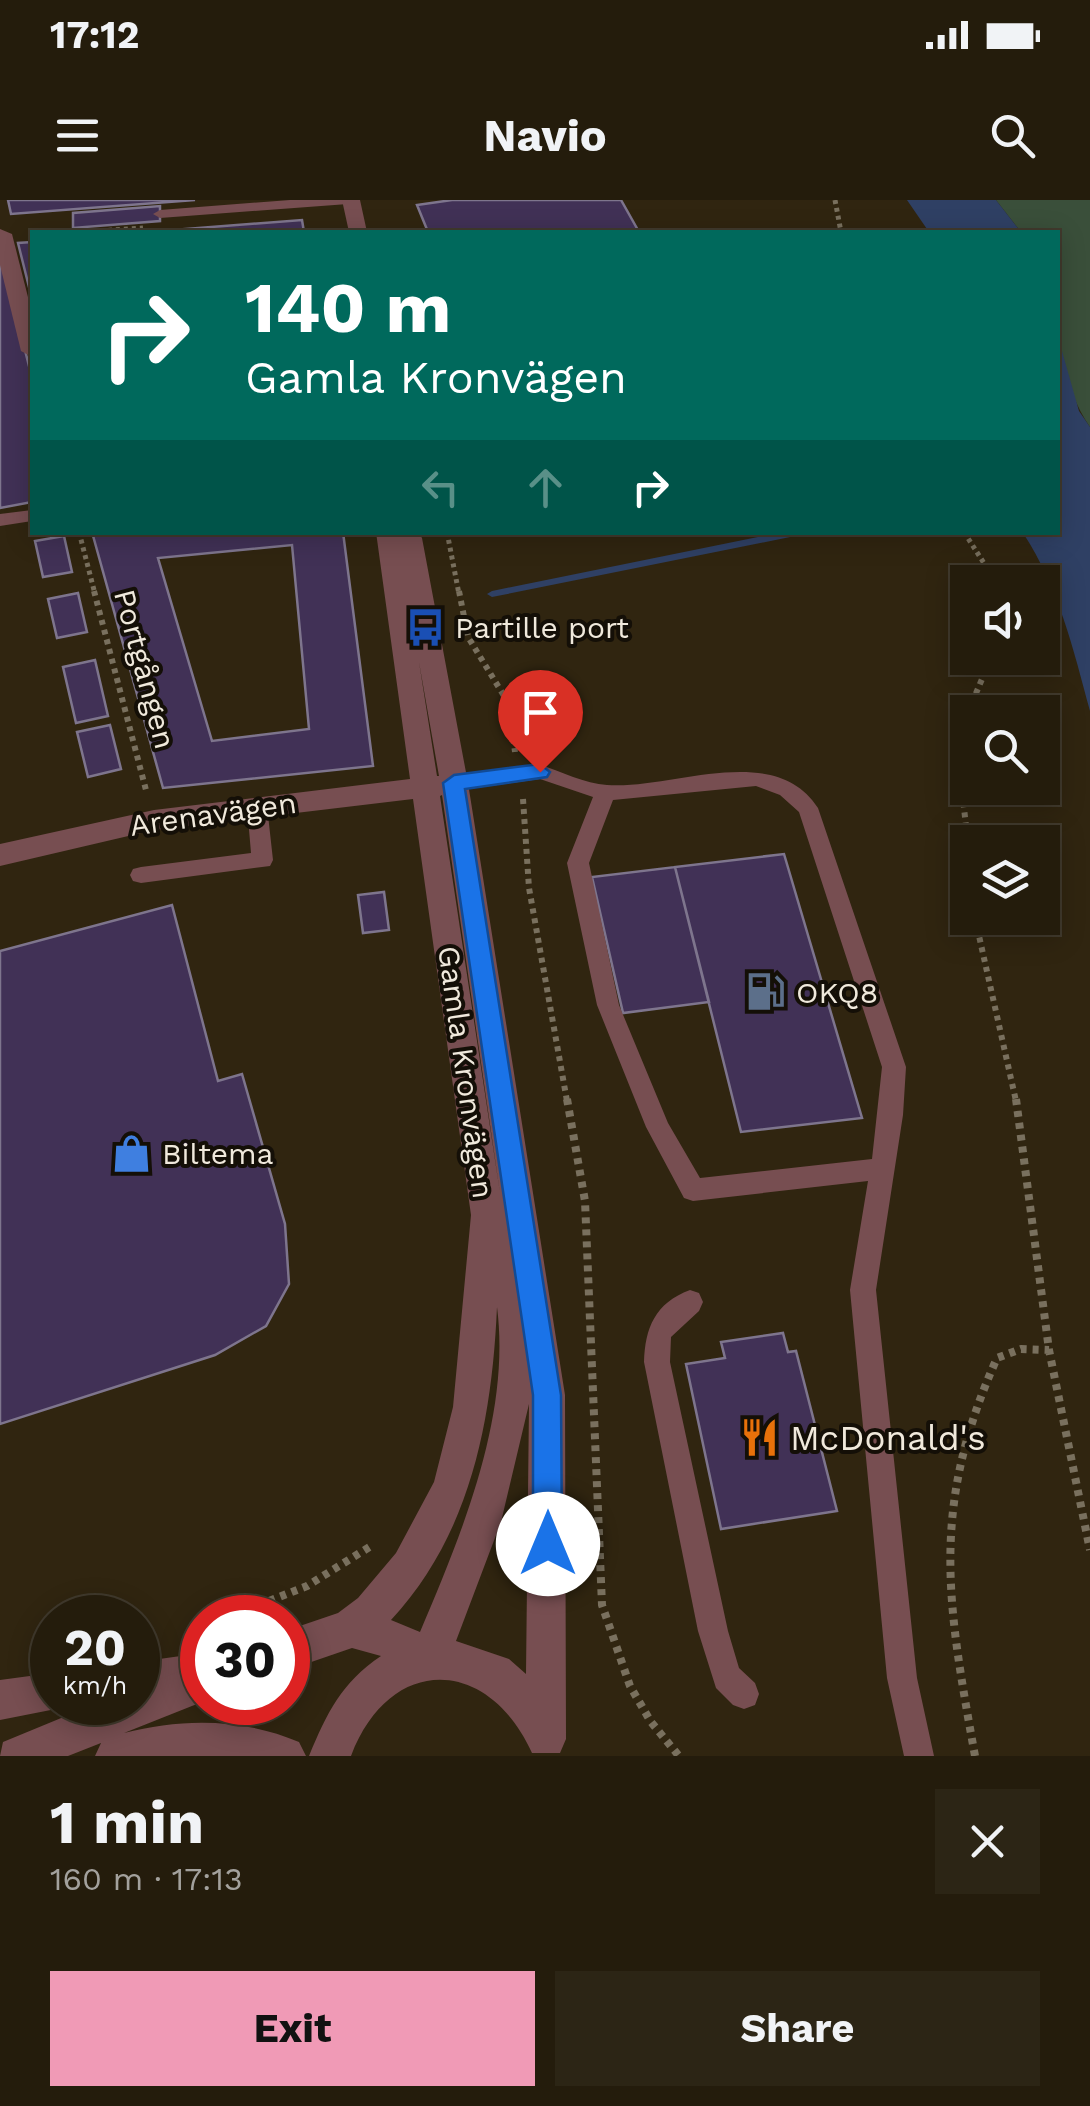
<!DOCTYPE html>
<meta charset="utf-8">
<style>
body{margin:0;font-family:"Work Sans",sans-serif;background:#2c2515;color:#f1f3f6;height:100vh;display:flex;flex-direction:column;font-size:38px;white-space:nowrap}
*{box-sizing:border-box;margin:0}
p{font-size:32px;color:#a3a19d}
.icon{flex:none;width:55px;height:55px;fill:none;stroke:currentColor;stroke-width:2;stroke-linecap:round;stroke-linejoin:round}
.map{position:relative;height:1556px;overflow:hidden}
.sheet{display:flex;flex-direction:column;background:#241c0c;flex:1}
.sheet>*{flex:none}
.guide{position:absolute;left:30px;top:30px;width:1030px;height:305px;border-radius:0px;box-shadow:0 5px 25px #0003,0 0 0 2px #413a2d;background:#00695c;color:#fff;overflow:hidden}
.buttons{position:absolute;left:950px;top:365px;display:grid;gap:20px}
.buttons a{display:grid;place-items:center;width:110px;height:110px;border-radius:0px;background:#241c0c;box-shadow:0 5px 25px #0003,0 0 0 2px #413a2d;font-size:50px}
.speed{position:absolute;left:30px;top:1395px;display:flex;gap:20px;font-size:50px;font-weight:700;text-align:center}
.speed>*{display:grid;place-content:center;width:130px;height:130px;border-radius:50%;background:#241c0c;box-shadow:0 5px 25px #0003,0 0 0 2px #413a2d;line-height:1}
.speed small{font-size:25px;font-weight:400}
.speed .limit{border:15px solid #d22;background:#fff;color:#111}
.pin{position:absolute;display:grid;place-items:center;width:85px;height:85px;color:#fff;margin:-102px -42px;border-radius:50% 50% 50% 0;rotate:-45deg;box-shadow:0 0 10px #0007}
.pin .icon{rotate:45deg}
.me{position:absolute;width:110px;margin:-55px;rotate:0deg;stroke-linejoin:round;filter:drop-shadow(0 0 8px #0008)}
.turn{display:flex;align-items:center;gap:35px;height:210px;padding:0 50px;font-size:45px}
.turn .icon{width:130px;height:130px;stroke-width:2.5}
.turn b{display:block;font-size:70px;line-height:85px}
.lanes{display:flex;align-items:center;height:95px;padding:0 50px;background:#0003;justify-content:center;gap:50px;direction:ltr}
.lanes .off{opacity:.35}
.round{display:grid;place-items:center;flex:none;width:105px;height:105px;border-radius:0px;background:#2c2515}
.headline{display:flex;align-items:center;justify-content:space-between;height:170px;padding:0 50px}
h1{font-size:60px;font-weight:700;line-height:75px}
.button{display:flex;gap:20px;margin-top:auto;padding:20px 50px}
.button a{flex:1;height:115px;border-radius:0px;background:#f09ab6;color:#111;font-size:40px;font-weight:700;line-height:115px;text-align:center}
.button a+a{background:#2c2515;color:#f1f3f6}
.status{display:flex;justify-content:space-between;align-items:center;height:70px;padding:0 50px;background:#241c0c;direction:ltr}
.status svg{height:28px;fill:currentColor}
header{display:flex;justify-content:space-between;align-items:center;height:130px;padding:0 50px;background:#241c0c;font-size:45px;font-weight:700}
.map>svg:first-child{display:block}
.green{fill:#3a4f3a}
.water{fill:#2f4064}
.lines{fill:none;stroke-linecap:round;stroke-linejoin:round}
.stream{fill:#2f4064;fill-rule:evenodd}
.building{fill:#413156;stroke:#7e758d;stroke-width:2.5;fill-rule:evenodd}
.path-far2{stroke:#79705e;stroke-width:5;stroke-dasharray:4 4;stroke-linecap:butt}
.path-far1{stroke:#79705e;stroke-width:6;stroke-dasharray:5 5;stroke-linecap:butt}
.path{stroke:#79705e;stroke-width:8;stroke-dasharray:6 6;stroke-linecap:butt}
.service{fill:#774e51;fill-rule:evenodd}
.pedestrian{fill:#774e51;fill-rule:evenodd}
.minor{fill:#774e51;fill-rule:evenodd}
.tertiary{fill:#774e51;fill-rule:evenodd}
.route{fill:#1a73e8;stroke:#114b97;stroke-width:2.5}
.labels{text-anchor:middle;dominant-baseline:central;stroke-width:8;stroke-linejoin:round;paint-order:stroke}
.poi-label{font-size:30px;fill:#f0e9dc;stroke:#140f07;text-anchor:start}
.street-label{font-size:30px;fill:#f0e9dc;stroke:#140f07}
.near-poi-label{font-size:35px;fill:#f0e9dc;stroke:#140f07;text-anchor:start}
</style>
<div class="status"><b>17:12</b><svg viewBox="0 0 49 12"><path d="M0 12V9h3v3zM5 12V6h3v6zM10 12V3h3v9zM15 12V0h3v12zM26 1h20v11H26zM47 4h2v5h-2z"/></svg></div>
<header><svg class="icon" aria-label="menu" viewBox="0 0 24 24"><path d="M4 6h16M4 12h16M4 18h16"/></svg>Navio<svg class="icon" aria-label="search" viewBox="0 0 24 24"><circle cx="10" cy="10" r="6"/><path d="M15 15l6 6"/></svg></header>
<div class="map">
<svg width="1090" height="1556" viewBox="0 0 1090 1556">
<rect width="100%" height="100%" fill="#302510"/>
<path class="green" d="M996,0H1090V227C1051,169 1058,99 1058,32H1021Z"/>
<path class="water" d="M907,0H996L1021,32H929Z
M1058,137L1079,211L1090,227V511C1073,448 1059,388 1023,333L1058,332Z"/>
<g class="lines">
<path class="stream" d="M782,332H805L800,335L492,397L487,394L492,391Z"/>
</g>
<path class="building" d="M8,0H195L11,14Z
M452,0H621L639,32H428L417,5Z
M160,6V21L73,28V13Z
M302,20L304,32H147Z
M32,42V99L18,43Z
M0,51L32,178V302L0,308Z
M92,332H343L373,566L163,588ZM292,345L309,529L212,541L158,358Z
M64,336L72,372L43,377L35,341Z
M78,393L87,432L57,438L48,399Z
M95,460L108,516L76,523L63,467Z
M110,525L121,569L88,577L77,532Z
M784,654L862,918L741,932L675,667Z
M675,667L709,802L623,813L592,677Z
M384,692L389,730L363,733L358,695Z
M172,705L218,881L242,874L285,1024L289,1084L266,1126L215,1155L0,1224V751Z
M783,1133L788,1152L796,1151L837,1311L721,1329L686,1164L725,1158L721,1142Z"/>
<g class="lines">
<path class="path-far2" d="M835,0L841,32
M84,32L143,28
M79,332L95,394
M447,332L459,394
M964,332L996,382"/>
<path class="path-far1" d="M94,391L147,594
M459,391L468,437L509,504L515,552
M968,512L991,458
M968,514L958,554L968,644
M523,599L529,688L567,901
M975,718L1016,901"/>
<path class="path" d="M567,899L585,1001L602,1405L630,1486L651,1522L679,1556
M1016,899L1049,1150L1090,1350
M259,1418V1405L307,1386L371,1346
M975,1556C947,1401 930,1308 997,1158L1021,1149L1049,1150"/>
<path class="service" d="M290,0H355L348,4L160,18L153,14L160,10Z
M32,310V321L0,326V314Z
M540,565C561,571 585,584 607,585C671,590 774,540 818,608L906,867L903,915L876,1090L917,1478L934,1556H904L887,1478L850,1090L868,981L693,1001L684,998L646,927L597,805L567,663L593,597L540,579L454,591L444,583L454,575ZM756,586L780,595L799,612L882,867L872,959L700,978L668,923L619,805L589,663L613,600Z
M257,598L267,606L273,660L270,666L141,683L133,681L130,675L133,669L141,667L251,653L247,606Z
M690,1090L699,1093L703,1102L699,1111L671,1137L670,1162L728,1431L739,1468L755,1483L759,1494L755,1505L744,1509L733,1505L716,1488L698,1431L644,1162C645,1128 655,1103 690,1090Z"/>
<path class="pedestrian" d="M0,29L12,34L32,113V157L21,151L0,65Z"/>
<path class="minor" d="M342,0H360L367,32H349Z
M376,332H418L422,338L468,583L565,1195L566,1539L560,1553H532C488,1456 390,1454 351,1556H309C327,1513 341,1483 381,1456L352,1448L288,1470V1430L338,1413L358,1398L396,1353L434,1282L453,1207L471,1015L413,599L154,630L0,666V644L154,610L410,579ZM419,462L439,576H437ZM442,595L500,993L440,596ZM497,1107C511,1216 462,1333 420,1432L391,1420C471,1334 492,1220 497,1107ZM529,1204L526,1474L509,1459L456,1441L501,1322Z
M202,1453V1493L138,1502V1462Z
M52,1473V1502H68L66,1507L0,1520V1480Z"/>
<path class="tertiary" d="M202,1462V1502L124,1533C182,1518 243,1518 299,1542L306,1556H95L101,1543L68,1556H0L3,1542L100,1502H138V1488Z"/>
</g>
<path class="route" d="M540,564L550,572L547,577L465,589L561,1195L562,1344L558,1354L548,1358L537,1354L533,1344V1195L443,583L454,575Z"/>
<defs>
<symbol id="bus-bare" viewBox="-9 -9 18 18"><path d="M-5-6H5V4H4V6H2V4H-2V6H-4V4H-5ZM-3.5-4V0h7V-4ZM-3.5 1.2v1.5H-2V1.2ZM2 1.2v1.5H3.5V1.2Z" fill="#1a4fb4" stroke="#140f07" stroke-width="2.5" paint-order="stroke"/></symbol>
<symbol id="fuel-bare" viewBox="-9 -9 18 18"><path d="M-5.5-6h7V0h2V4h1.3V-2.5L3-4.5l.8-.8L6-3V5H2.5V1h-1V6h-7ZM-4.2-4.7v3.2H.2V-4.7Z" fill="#5c6f8a" stroke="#140f07" stroke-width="2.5" paint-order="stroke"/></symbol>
<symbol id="shop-bare" viewBox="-9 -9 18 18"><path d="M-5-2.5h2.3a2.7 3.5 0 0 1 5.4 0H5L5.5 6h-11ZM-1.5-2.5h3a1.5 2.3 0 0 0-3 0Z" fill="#3f7fe0" stroke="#140f07" stroke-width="2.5" paint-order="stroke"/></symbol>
<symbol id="restaurant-bare" viewBox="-9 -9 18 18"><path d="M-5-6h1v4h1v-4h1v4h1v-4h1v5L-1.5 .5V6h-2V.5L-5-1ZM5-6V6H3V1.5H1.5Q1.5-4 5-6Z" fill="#e8710a" stroke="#140f07" stroke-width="2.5" paint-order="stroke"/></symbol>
</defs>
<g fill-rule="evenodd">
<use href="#bus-bare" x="398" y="400" width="55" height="55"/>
<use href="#fuel-bare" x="738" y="764" width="55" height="55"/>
<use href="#shop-bare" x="104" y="926" width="55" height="55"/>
<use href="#restaurant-bare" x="732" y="1210" width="55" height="55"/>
</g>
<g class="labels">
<g class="poi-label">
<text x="455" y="427">Partille port</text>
<text x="796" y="792">OKQ8</text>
<text x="162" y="953">Biltema</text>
</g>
<g class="street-label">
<text transform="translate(145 469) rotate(75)">Portgången</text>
<text transform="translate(213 614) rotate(-8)">Arenavägen</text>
<text transform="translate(466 872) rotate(82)">Gamla Kronvägen</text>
</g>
<g class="near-poi-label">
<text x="790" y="1238">McDonald's</text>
</g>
</g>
</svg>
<div class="buttons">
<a><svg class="icon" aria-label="sound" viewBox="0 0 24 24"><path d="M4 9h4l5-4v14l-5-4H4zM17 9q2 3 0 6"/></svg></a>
<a><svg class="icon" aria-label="search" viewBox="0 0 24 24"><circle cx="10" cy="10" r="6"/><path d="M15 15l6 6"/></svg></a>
<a><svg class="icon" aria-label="layers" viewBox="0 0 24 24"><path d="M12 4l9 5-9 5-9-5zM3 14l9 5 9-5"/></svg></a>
</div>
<div class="speed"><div>20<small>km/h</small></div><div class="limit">30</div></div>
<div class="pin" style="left:540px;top:572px;background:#d93025"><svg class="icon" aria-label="arrive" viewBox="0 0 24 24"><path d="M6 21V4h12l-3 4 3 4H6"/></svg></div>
<svg class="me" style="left:548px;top:1344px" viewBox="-20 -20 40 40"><circle r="19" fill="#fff"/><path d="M0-13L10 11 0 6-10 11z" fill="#1a73e8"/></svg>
<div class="guide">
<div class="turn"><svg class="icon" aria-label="right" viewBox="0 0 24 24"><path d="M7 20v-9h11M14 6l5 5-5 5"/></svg><div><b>140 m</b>Gamla Kronvägen</div></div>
<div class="lanes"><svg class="icon off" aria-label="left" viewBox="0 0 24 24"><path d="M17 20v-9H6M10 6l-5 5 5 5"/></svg><svg class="icon off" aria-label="ahead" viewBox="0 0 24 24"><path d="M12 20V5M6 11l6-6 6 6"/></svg><svg class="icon" aria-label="right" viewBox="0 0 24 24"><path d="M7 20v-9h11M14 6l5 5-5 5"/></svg></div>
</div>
</div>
<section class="sheet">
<div class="headline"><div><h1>1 min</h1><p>160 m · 17:13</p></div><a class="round"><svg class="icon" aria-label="close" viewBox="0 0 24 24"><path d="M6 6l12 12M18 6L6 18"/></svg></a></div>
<div class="button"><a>Exit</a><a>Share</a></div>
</section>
